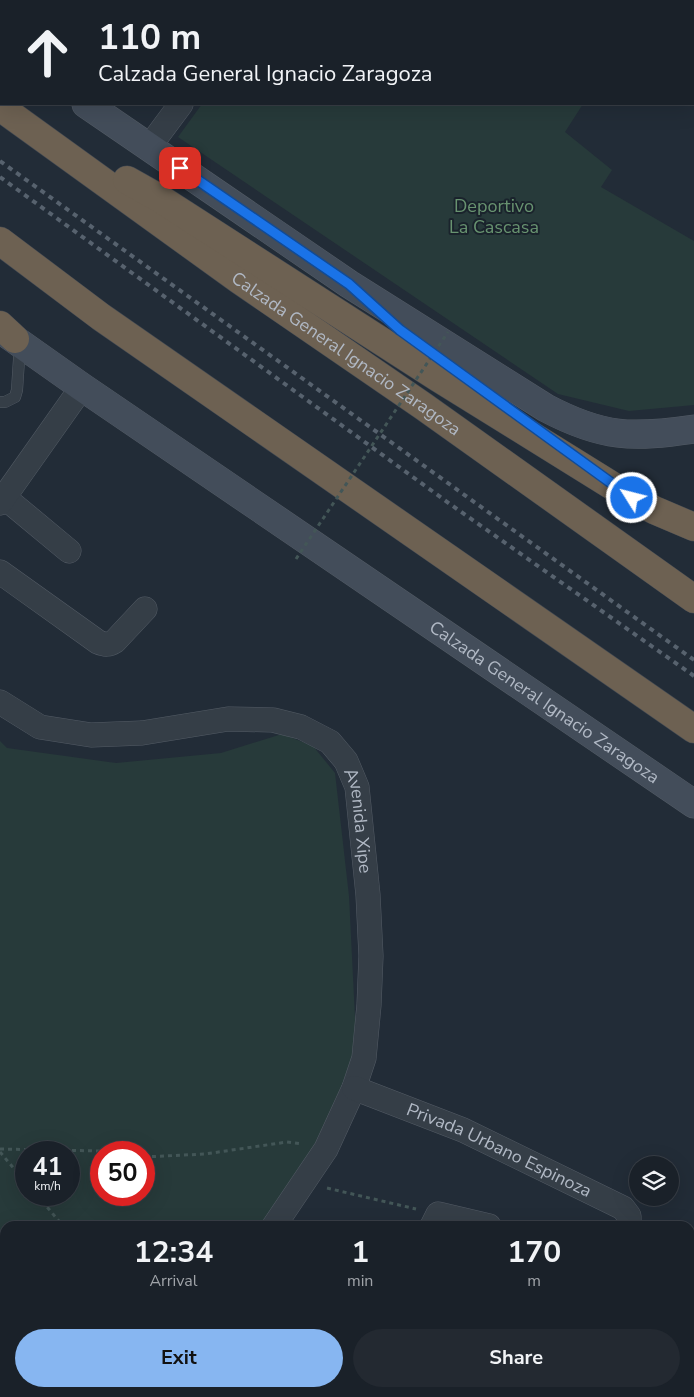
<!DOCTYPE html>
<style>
body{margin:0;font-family:"Nunito Sans",sans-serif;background:#232931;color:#f1f3f6;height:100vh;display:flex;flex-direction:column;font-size:19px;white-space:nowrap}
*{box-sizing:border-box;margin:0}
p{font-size:16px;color:#9fa3a8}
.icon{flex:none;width:28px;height:28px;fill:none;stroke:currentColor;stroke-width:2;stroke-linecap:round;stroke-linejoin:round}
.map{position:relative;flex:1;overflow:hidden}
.drawer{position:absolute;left:0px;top:1221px;width:695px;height:176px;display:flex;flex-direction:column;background:#1a2129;border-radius:15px 15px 0 0;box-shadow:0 5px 20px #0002,0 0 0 1px #383e46}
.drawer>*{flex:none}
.banner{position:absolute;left:0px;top:0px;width:695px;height:105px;box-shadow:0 5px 20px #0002,0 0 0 1px #383e46;background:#1a2129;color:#f1f3f6;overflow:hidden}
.fabs{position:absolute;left:629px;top:1156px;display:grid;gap:10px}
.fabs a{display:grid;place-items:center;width:50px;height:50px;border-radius:50%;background:#1a2129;box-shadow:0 5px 20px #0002,0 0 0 1px #383e46;font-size:25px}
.speed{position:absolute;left:15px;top:1141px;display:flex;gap:10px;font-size:25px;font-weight:700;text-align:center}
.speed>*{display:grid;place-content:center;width:65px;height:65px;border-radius:50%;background:#1a2129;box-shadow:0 5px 20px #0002,0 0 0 1px #383e46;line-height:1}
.speed small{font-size:12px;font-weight:400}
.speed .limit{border:8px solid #d22;background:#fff;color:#111}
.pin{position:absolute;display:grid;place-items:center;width:42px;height:42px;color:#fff;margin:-21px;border-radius:10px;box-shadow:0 2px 8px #0006}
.me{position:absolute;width:55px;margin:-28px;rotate:306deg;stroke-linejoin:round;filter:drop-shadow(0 0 4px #0008)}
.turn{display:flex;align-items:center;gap:18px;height:105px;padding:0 15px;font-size:22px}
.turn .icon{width:65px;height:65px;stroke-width:2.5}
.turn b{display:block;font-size:35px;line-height:42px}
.eta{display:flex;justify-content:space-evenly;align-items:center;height:85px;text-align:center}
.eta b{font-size:30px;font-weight:700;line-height:35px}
.action{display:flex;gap:10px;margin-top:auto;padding:10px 15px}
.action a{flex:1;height:58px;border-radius:30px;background:#87b6f1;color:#111;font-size:20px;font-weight:700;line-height:58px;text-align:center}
.action a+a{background:#232931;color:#f1f3f6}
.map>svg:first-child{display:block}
.green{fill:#273a3a;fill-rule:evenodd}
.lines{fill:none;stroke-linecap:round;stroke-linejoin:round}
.lane-casing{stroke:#535b65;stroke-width:12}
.street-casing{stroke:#535b65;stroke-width:25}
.secondary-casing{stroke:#535b65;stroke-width:29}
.highway-casing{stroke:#404852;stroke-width:29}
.path{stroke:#435657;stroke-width:3;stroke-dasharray:4 4;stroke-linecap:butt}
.lane{stroke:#353e47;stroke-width:11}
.street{stroke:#353e47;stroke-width:24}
.secondary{stroke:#434d5a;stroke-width:28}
.highway{stroke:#6d6152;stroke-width:28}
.rail{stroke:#57626e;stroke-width:4;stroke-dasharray:5 5;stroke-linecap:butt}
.path-bridge{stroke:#435657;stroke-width:3;stroke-dasharray:4 4;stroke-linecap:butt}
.route-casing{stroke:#114b97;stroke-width:12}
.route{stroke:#1a73e8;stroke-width:9}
.labels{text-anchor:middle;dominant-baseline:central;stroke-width:4;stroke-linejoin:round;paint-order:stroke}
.park-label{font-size:18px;fill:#689370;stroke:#1a232c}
.street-label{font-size:18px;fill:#b0b8c4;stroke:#1a232c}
</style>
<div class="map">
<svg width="694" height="1397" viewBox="0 0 694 1397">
<rect width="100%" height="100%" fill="#222c37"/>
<path class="green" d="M278,0H694V23V1H277Z
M202,104H583L565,132L612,170L601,187L694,241V405L629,411L558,394L178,137Z
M282,734L313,746L335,773L349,896L357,1058L321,1145L265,1226H5V1392L126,1393L122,1397H0V741L7,748L116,763L221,753ZM26,1152H69V1195H26ZM101,1152H144V1195H101Z"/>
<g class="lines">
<defs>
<path id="lane" d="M0,402H5L15,397L17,390L20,344"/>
<g id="street">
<path d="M193,0L194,1"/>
<path d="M254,1L255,0"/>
<path d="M149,147L181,104"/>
<path d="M4,497L69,551"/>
<path d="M0,503L82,387"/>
<path d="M0,572L98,642C105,645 109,645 115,641L145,609"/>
<path id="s1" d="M0,702L40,727L91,735L142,733L228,719L273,720L301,727L330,742L346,761L357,787L368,895L371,956L369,1005L364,1058L354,1088L326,1149L274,1226"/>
<path id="s2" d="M354,1088L463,1130L623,1208L629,1216V1226"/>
<path d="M432,1226L438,1214L489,1226"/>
<path d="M690,1273L694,1274"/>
<path d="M241,1392L249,1397"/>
<path d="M132,1397L137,1392"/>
<path d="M345,1397L347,1392"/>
</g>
<g id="secondary">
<path d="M0,44L1,45"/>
<path d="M86,104L349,284L546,408C603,438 632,438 694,429"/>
<path id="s3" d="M0,329L82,387L694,804"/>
</g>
<g id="highway">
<path id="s4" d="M0,107L238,279L423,406L694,599"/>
<path d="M127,180L159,198L437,377L632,498L654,510L694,527"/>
<path d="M0,241L101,317L694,729"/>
<path d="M0,325L15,339"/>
</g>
</defs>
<use href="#lane" class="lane-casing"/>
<use href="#street" class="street-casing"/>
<use href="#secondary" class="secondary-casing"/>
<use href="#highway" class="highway-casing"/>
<path class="path" d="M0,1149L102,1151L111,1152
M0,1152L26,1183
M144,1157L205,1154L287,1142L302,1144
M327,1188L416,1209
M37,1195L63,1226
M0,1363L5,1359
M88,1397L89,1392"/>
<use href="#lane" class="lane"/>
<use href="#street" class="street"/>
<use href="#secondary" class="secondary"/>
<use href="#highway" class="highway"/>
<path class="rail" d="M0,161L694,660
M0,177L450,504L694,676"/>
<path class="path-bridge" d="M296,559L448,332"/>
</g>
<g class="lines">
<defs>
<path id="route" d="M180,168L349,284L400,330L632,498"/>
</defs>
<use href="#route" class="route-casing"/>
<use href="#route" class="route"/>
</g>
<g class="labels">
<g class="park-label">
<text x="494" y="206">Deportivo<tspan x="494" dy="21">La Cascasa</tspan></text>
</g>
<g class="street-label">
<text stroke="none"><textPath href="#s4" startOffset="425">Calzada General Ignacio Zaragoza</textPath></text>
<text stroke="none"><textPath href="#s3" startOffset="660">Calzada General Ignacio Zaragoza</textPath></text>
<text stroke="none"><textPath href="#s1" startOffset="430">Avenida Xipe</textPath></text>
<text stroke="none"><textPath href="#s2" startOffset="158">Privada Urbano Espinoza</textPath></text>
</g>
</g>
</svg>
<div class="fabs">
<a><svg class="icon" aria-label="layers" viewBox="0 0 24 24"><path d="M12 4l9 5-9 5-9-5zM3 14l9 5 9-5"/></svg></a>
</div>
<div class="speed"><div>41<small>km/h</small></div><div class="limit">50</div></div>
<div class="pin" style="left:180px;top:168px;background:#d93025"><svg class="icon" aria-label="arrive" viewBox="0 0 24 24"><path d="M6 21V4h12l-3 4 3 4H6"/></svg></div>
<svg class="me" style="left:632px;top:498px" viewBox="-20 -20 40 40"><circle r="17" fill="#1a73e8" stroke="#fff" stroke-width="3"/><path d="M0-11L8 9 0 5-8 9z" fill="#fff"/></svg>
<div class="banner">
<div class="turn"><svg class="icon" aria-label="ahead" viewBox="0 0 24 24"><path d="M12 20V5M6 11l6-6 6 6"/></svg><div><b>110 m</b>Calzada General Ignacio Zaragoza</div></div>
</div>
<section class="drawer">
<div class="eta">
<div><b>12:34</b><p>Arrival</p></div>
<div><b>1</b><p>min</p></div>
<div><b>170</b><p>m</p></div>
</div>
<div class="action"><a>Exit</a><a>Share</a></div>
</section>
</div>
